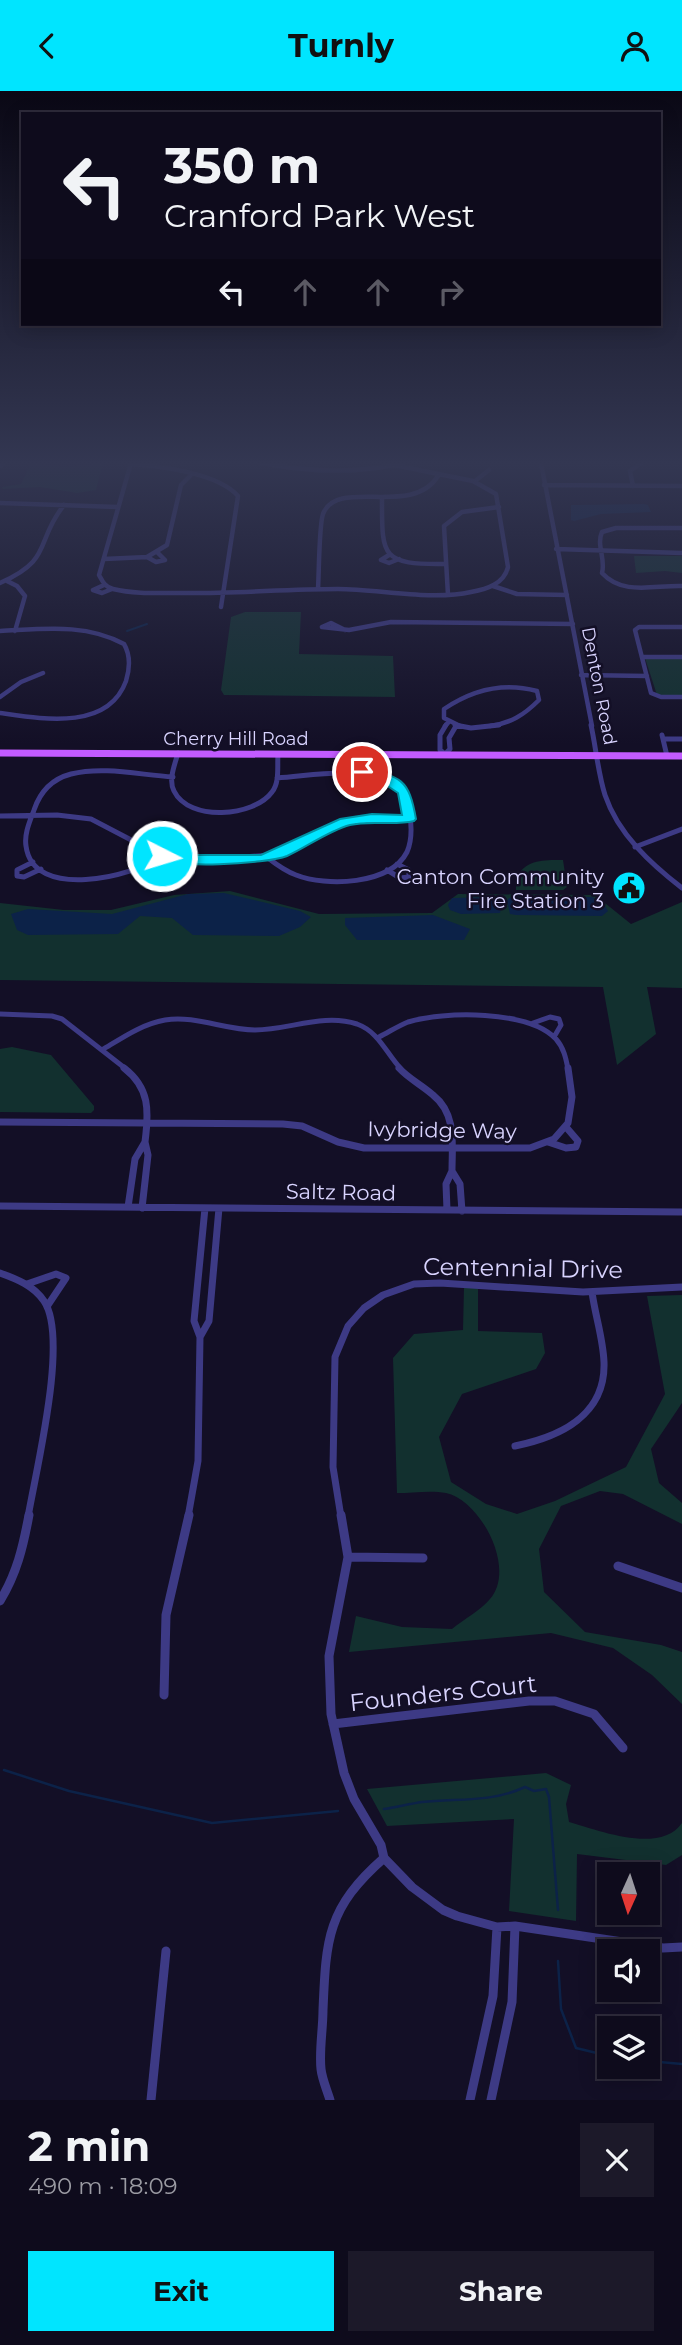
<!DOCTYPE html>
<meta charset="utf-8">
<style>
body{margin:0;font-family:Montserrat,sans-serif;background:#1c1929;color:#f1f3f6;height:100vh;display:flex;flex-direction:column;font-size:26px;white-space:nowrap}
*{box-sizing:border-box;margin:0}
p{font-size:23px;color:#9b9ba3}
.icon{flex:none;width:38px;height:38px;fill:none;stroke:currentColor;stroke-width:2;stroke-linecap:round;stroke-linejoin:round}
.map{position:relative;height:2009px;overflow:hidden}
.panel{display:flex;flex-direction:column;background:#0e0b1c;flex:1}
.panel>*{flex:none}
.guide{position:absolute;left:21px;top:21px;width:640px;height:214px;border-radius:0px;box-shadow:0 4px 18px #0003,0 0 0 2px #2e2b3b;background:#0e0b1c;color:#f1f3f6;overflow:hidden}
.needle{width:46px;rotate:183deg}
.tools{position:absolute;left:597px;top:1771px;display:grid;gap:14px}
.tools a{display:grid;place-items:center;width:63px;height:63px;border-radius:0px;background:#0e0b1c;box-shadow:0 4px 18px #0003,0 0 0 2px #2e2b3b;font-size:35px}
.pin{position:absolute;display:grid;place-items:center;width:60px;height:60px;color:#fff;margin:-30px;border:4px solid #fff;border-radius:50%;box-shadow:0 2px 7px #0007}
.me{position:absolute;width:77px;margin:-38px;rotate:95deg;stroke-linejoin:round;filter:drop-shadow(0 0 5px #0008)}
.turn{display:flex;align-items:center;gap:24px;height:147px;padding:0 28px;font-size:32px}
.turn .icon{width:91px;height:91px;stroke-width:2.5}
.turn b{display:block;font-size:49px;line-height:60px}
.lanes{display:flex;align-items:center;height:66px;padding:0 28px;background:#0003;justify-content:center;gap:35px;direction:ltr}
.lanes .off{opacity:.35}
.round{display:grid;place-items:center;flex:none;width:74px;height:74px;border-radius:0px;background:#1c1929}
.headline{display:flex;align-items:center;justify-content:space-between;height:119px;padding:0 28px}
h1{font-size:42px;font-weight:700;line-height:52px}
.action{display:flex;gap:14px;margin-top:auto;padding:14px 28px}
.action a{flex:1;height:80px;border-radius:0px;background:#00e5ff;color:#111;font-size:28px;font-weight:700;line-height:80px;text-align:center}
.action a+a{background:#1c1929;color:#f1f3f6}
header{display:flex;justify-content:space-between;align-items:center;height:91px;padding:0 28px;background:#00e5ff;color:#111;font-size:32px;font-weight:700}
.map>svg:first-child{display:block}
.green{fill:#12302f}
.water{fill:#0c2248}
.lines{fill:none;stroke-linecap:round;stroke-linejoin:round}
.stream-far1{stroke:#0c2248;stroke-width:2}
.stream{stroke:#0c2248;stroke-width:2.5}
.minor-far3{stroke:#3d3a85;stroke-width:4.5}
.minor-far2{stroke:#3d3a85;stroke-width:5}
.minor-far1{stroke:#3d3a85;stroke-width:7}
.minor{stroke:#3d3a85;stroke-width:9}
.major{stroke:#c25bff;stroke-width:7}
.route{fill:#00e5ff;stroke:#0095a6;stroke-width:2}
.labels{text-anchor:middle;dominant-baseline:central;stroke-width:5;stroke-linejoin:round;paint-order:stroke}
.far-street-label{font-size:18px;fill:#d9d4ff;stroke:#130f26}
.poi-label{font-size:21px;fill:#d9d4ff;stroke:#130f26;text-anchor:end}
.street-label{font-size:21px;fill:#d9d4ff;stroke:#130f26}
.near-street-label{font-size:24px;fill:#d9d4ff;stroke:#130f26}
</style>
<header><svg class="icon" aria-label="back" viewBox="0 0 24 24"><path d="M15 5l-7 7 7 7"/></svg>Turnly<svg class="icon" aria-label="person" viewBox="0 0 24 24"><circle cx="12" cy="8" r="4"/><path d="M4 21q1-7 8-7t8 7"/></svg></header>
<div class="map">
<svg width="682" height="2009" viewBox="0 0 682 2009">
<rect width="100%" height="100%" fill="#130f26"/>
<path class="green" d="M31,372L68,376L103,372L96,399L77,402L40,396L3,398L2,396L21,393Z
M634,465H682V482L665,480L636,482Z
M301,521L299,563L393,565L395,606L224,604L221,599L231,526L245,521Z
M645,567H682V605L657,604Z
M563,769L567,796L563,799H516V787C526,768 544,769 563,769Z
M230,800L319,823L432,822L458,803L595,804L631,833L682,811V897L647,896L656,943L617,974L603,896L0,889V812L64,819H111L174,804Z
M12,956L51,964L94,1015V1019L91,1022L0,1021V958Z
M464,1196L478,1197V1240L542,1242L545,1262L536,1278L462,1303L439,1346L451,1391L486,1413L517,1423L555,1410L626,1376L665,1303L647,1205L682,1204V1312L651,1358L659,1392L682,1412V1433L623,1403L600,1400L561,1415L539,1458L544,1501L585,1541L661,1554L682,1561V1613L652,1584L613,1557L551,1542L349,1561L356,1525L402,1536L452,1538C464,1528 481,1519 490,1508C517,1477 480,1409 446,1402C431,1399 412,1402 397,1402L393,1267L414,1243L463,1239Z
M546,1682L571,1694L566,1713L569,1731C598,1739 660,1764 682,1732V1764L666,1774L577,1763L576,1830L509,1820L514,1728L387,1735L367,1698Z"/>
<path class="water" d="M644,413L648,414L651,421L601,423L574,430L571,429V414H576Z
M224,802L300,820L311,826L300,836L279,845L193,844L172,827L140,825L118,843L28,844L17,839L11,823L28,818L112,823L188,803Z
M496,806L502,809L500,822L461,823L450,819L448,814L452,807Z
M592,806L605,815L608,820L602,825L516,824L510,823L507,810L509,807Z
M433,824L470,838L464,849H357L345,834V827Z"/>
<g class="lines">
<path class="stream-far1" d="M127,540L147,533"/>
<path class="stream" d="M4,1679L69,1700L212,1732L338,1720
M384,1718C397,1716 409,1713 422,1711C458,1707 491,1712 525,1696L534,1700L546,1698L549,1706L558,1819
M558,1870L561,1918L576,1957L609,1965
M648,1970L682,1973"/>
<path class="minor-far3" d="M131,372L99,484C103,491 105,496 113,498C134,503 156,502 177,502C231,503 284,498 338,498C378,498 431,510 471,501C487,498 504,493 508,476L496,403L473,390L394,374
M262,372C308,381 357,383 403,372
M541,372L592,635
M130,373C160,375 218,382 238,405L221,516
M0,375L3,372
M475,390L489,379
M544,394L682,395
M633,395L630,380L641,372
M382,406C382,465 380,474 445,473
M0,412L118,416
M682,437H616L602,441C596,454 606,468 602,482C623,505 654,494 682,495
M556,458L682,462
M389,464L381,469L389,472L399,468
M147,466L156,471L165,469L158,462
M104,468L147,466L167,454L181,394L190,385
M7,490L17,495L25,505L15,540
M0,492C54,468 34,452 64,414
M104,494L93,499L102,502L112,498
M493,495L517,503L567,504
M318,498C319,483 319,434 323,423C337,386 412,427 438,385
M448,504L444,435L462,421L499,416
M682,536H639L635,539L651,602L661,606H682
M345,539L331,532L322,536L349,539L391,531L573,533
M0,540C43,538 85,532 124,553C131,565 130,577 126,590C108,640 42,628 0,622
M642,566H682
M581,584L647,585
M0,606L21,591L43,582
M445,635L448,632
M460,635L444,627V618C472,599 504,591 537,600L539,609C524,624 511,632 490,635"/>
<path class="minor-far2" d="M446,634L440,644V659L445,663L450,658L449,647L456,635
M455,634L471,637L499,634
M591,634C596,657 598,682 605,704C618,743 651,773 682,797
M662,644L667,665
M663,648H682
M178,662C175,673 168,689 174,700C189,731 254,726 272,701C280,691 277,675 278,663
M0,725L57,724L91,728L158,763L205,769L270,764L331,736L353,729L409,728
M635,756L682,738
M162,765C133,786 33,810 26,755C24,743 30,730 34,719C40,701 52,688 71,683C104,675 140,684 173,686
M268,767C277,774 285,780 296,784C326,796 390,794 407,761C415,743 410,719 405,701C367,672 321,684 277,687
M33,771L17,779V785L24,786L41,778
M387,779L400,787L409,786V779L397,773
M0,923L52,925L62,928L126,978
M533,932L550,926L559,928L561,934L554,946
M379,946C389,941 398,935 408,931C443,920 529,919 556,948C564,957 566,968 568,978
M102,959C122,947 142,933 165,929C195,924 225,939 255,939C289,939 323,922 357,933C379,941 386,962 401,978"/>
<path class="minor-far1" d="M124,977C150,997 149,1020 145,1051
M399,977C409,988 422,994 433,1004C457,1023 452,1053 452,1080
M0,1031L283,1033L302,1035L338,1051L364,1057H530L554,1048L568,1032L572,1006L568,977
M548,1051L566,1057L576,1056L578,1050L566,1036
M0,1115L682,1121
M128,1116L135,1068L145,1051L148,1064L142,1117
M447,1119L446,1093L452,1080L460,1093L462,1120
M0,1182C17,1188 34,1195 44,1210C69,1247 36,1379 28,1426
M27,1193L56,1183L66,1187L48,1214
M200,1246L209,1230L219,1117
M515,1355C560,1346 606,1324 604,1271C603,1247 595,1224 592,1201
M188,1426L198,1370L200,1246L194,1230L205,1117
M341,1426L333,1376L335,1266L348,1235L364,1217L383,1204L414,1193L440,1192L583,1201L682,1196"/>
<path class="minor" d="M341,1424L348,1466L329,1565L331,1623L344,1682L354,1708L381,1754L384,1767L412,1796L443,1819L457,1825L497,1836L515,1835L663,1857L682,1856
M348,1466L423,1467
M618,1475L682,1497
M0,1510C17,1482 23,1456 29,1424
M164,1604L166,1524L189,1424
M333,1633L529,1610H555L594,1623L623,1657
M151,2009L166,1860
M330,2009C327,1999 322,1988 321,1978C319,1960 323,1938 323,1919C326,1848 327,1817 384,1767
M470,2009L493,1905L497,1836
M491,2009L512,1911L515,1835"/>
<path class="major" d="M0,662L682,665"/>
</g>
<linearGradient id="sky" x2="0" y2="1"><stop stop-color="#0a0815"/><stop offset="0.57" stop-color="#333752"/><stop offset="1" stop-color="#333752" stop-opacity="0"/></linearGradient>
<rect width="682" height="653" fill="url(#sky)"/>
<path class="route" d="M362,678C401,685 409,688 416,728L414,730C393,735 371,729 350,734C328,740 307,756 287,765C267,773 170,779 155,765L162,761L185,764H261L340,728L372,723L402,724L398,702L377,688L357,684V679Z"/>
<defs>
<symbol id="civic-disc" viewBox="-11 -11 22 22"><circle r="9.5" fill="#00e5ff" stroke="#130f26"/><path d="M-.6-6.5H3V-4.5H.6V-3L4-1V1h2V6H-6V1h2V-1L-.6-3ZM-1.2 2.5V6h2.4V2.5Z" fill="#111"/></symbol>
</defs>
<g fill-rule="evenodd">
<use href="#civic-disc" x="610" y="778" width="38" height="38"/>
</g>
<g class="labels">
<g class="far-street-label">
<text transform="translate(599 595) rotate(79)">Denton Road</text>
<text x="236" y="648">Cherry Hill Road</text>
</g>
<g class="poi-label">
<text x="604" y="785">Canton Community<tspan x="604" dy="24">Fire Station 3</tspan></text>
</g>
<g class="street-label">
<text transform="translate(442 1039) rotate(1)">Ivybridge Way</text>
<text transform="translate(341 1101) rotate(1)">Saltz Road</text>
</g>
<g class="near-street-label">
<text transform="translate(523 1177) rotate(1)">Centennial Drive</text>
<text transform="translate(443 1602) rotate(-6)">Founders Court</text>
</g>
</g>
</svg>
<div class="tools">
<a><svg class="needle" viewBox="-14 -14 28 28"><path d="M0-13l5 13h-10z" fill="#e53935"/><path d="M0 13l5-13h-10z" fill="#9b9ba3"/></svg></a>
<a><svg class="icon" aria-label="sound" viewBox="0 0 24 24"><path d="M4 9h4l5-4v14l-5-4H4zM17 9q2 3 0 6"/></svg></a>
<a><svg class="icon" aria-label="layers" viewBox="0 0 24 24"><path d="M12 4l9 5-9 5-9-5zM3 14l9 5 9-5"/></svg></a>
</div>
<div class="pin" style="left:362px;top:681px;background:#d93025"><svg class="icon" aria-label="arrive" viewBox="0 0 24 24"><path d="M6 21V4h12l-3 4 3 4H6"/></svg></div>
<svg class="me" style="left:162px;top:765px" viewBox="-20 -20 40 40"><circle r="17" fill="#00e5ff" stroke="#fff" stroke-width="3"/><path d="M0-11L8 9 0 5-8 9z" fill="#fff"/></svg>
<div class="guide">
<div class="turn"><svg class="icon" aria-label="left" viewBox="0 0 24 24"><path d="M17 20v-9H6M10 6l-5 5 5 5"/></svg><div><b>350 m</b>Cranford Park West</div></div>
<div class="lanes"><svg class="icon" aria-label="left" viewBox="0 0 24 24"><path d="M17 20v-9H6M10 6l-5 5 5 5"/></svg><svg class="icon off" aria-label="ahead" viewBox="0 0 24 24"><path d="M12 20V5M6 11l6-6 6 6"/></svg><svg class="icon off" aria-label="ahead" viewBox="0 0 24 24"><path d="M12 20V5M6 11l6-6 6 6"/></svg><svg class="icon off" aria-label="right" viewBox="0 0 24 24"><path d="M7 20v-9h11M14 6l5 5-5 5"/></svg></div>
</div>
</div>
<section class="panel">
<div class="headline"><div><h1>2 min</h1><p>490 m · 18:09</p></div><a class="round"><svg class="icon" aria-label="close" viewBox="0 0 24 24"><path d="M6 6l12 12M18 6L6 18"/></svg></a></div>
<div class="action"><a>Exit</a><a>Share</a></div>
</section>
